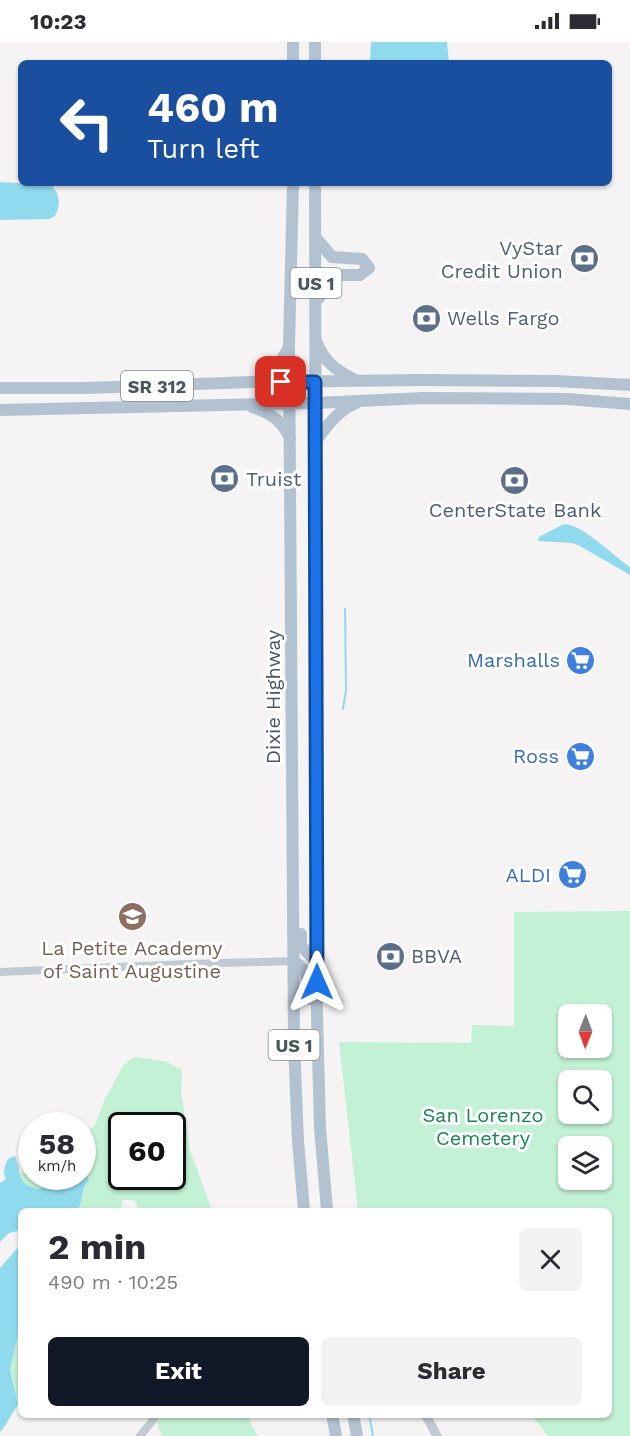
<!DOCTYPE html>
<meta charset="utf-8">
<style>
body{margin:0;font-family:"Work Sans",sans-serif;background:#f2f2f3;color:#2b2b33;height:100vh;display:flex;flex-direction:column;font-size:22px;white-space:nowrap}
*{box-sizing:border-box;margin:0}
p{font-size:20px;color:#7c7c81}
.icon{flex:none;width:33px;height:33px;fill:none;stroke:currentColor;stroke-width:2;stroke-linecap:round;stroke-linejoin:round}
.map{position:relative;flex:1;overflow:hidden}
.side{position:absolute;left:18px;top:1166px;width:594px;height:210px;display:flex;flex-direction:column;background:#fff;border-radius:9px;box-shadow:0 2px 4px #0004}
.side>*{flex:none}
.hud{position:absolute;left:18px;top:18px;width:594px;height:126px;border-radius:9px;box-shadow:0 2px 4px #0004;background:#1a4fa0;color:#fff;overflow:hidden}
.needle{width:39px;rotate:181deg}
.tools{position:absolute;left:558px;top:962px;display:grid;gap:12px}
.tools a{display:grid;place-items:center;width:54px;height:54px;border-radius:9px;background:#fff;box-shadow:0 2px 4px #0004;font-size:30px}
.speed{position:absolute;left:18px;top:1070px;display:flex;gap:12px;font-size:30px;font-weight:700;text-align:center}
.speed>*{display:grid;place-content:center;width:78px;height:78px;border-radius:50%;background:#fff;box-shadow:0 2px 4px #0004;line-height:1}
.speed small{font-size:15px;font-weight:400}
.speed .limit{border:3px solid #111;border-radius:9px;background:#fff;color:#111}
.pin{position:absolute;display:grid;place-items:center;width:51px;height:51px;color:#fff;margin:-26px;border-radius:12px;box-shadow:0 3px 9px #0006}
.me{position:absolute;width:66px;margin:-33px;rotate:0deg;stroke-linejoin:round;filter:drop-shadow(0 0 4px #0008)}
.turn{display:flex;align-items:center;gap:21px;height:126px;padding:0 30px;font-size:27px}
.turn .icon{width:78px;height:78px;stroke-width:2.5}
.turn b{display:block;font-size:42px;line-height:51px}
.round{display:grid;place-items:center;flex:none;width:63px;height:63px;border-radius:9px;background:#f2f2f3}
.headline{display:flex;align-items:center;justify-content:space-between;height:102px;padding:0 30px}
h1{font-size:36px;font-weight:700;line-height:45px}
.cta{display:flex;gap:12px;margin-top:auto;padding:12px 30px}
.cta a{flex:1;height:69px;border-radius:9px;background:#111827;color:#fff;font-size:24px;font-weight:700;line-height:69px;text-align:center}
.cta a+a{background:#f2f2f3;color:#2b2b33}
.status{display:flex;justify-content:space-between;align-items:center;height:42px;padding:0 30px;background:#fff;direction:ltr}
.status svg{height:16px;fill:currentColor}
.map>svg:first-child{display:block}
.green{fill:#c3f1d5;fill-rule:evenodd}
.water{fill:#90daee}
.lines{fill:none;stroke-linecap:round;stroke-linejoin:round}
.stream{stroke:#90daee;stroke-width:2}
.minor{stroke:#c1cad2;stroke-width:8}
.tertiary{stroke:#c1cad2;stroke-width:9}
.primary{stroke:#b3c2d1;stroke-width:12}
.route-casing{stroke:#114b97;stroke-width:15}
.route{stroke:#1a73e8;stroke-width:10}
.labels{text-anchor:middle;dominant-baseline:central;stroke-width:6;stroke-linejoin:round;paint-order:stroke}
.shield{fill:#fff;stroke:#808990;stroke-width:1.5}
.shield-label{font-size:18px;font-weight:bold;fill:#4a5661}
.service-label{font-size:20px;fill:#4e5e75;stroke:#fff;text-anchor:start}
.shop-label{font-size:20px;fill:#366cbe;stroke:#fff;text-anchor:end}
.street-label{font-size:20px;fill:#4a5661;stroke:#fff}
.education-label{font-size:20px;fill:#785e54;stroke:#fff}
.park-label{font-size:20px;fill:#17864f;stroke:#fff}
</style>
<div class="status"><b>10:23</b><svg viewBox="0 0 49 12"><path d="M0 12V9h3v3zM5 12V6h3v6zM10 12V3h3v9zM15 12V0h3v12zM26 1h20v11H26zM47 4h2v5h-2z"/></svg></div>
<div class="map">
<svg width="630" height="1394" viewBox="0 0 630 1394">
<rect width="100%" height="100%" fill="#f5f3f3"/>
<path class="green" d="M630,869V1394H548L531,1373L609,1372V1168H358L339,1000L471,1001L472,983L514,984V870ZM568,972H602V1005H568ZM568,1038H602V1071H568ZM568,1104H602V1137H568Z
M135,1015L165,1019L182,1028L181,1049L190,1108L212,1168H139L134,1158H123L121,1168H74L80,1164L84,1145L89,1138L83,1126V1096L96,1081L104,1059L124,1022ZM122,1083H172V1134H122Z
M31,1127L32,1134H56L40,1147C28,1145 22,1144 20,1132Z
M21,1278V1359L18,1363L10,1328Z
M164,1372L248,1373L252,1384L258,1394H162L157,1381Z"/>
<path class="water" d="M371,0H447L449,21H370Z
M0,140L51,143C60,152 61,162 55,174L49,177L0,178Z
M564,482C584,483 613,514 630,525V533L580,504L572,501L538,499L539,495Z
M15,1114C23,1133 15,1143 40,1147L56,1134H82L83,1126L89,1138L84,1145L80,1164L74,1168H21V1188L9,1191L0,1200V1141L6,1137C2,1130 5,1123 8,1117Z
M21,1202V1278L10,1328L18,1363C11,1372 8,1381 0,1390V1226Z"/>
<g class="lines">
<path class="stream" d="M343,667L346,648L345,567
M369,1372L373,1394"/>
<path class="minor" d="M0,930L189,922L294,919
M140,1394L158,1372"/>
<path class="tertiary" d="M425,1372L437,1394"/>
<path class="primary" d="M293,0V21
M315,0V21
M293,141L289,304L294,1002L298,1099L304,1168
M315,141L317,972L320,1086L327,1168
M315,195L332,215L362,217L369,226L360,233H339L329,236L324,241L319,256
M316,299C324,320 336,328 355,338
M257,339C273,332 281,320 289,305
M0,346H86L252,340L425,338L556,339L630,343
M252,365C270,371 282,378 290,396
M0,368L315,361L424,356L567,357L630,362
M315,400C327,384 337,369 356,361
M301,892V904L312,915
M294,919C308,929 309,940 310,957
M332,1372L336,1394
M353,1372L357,1394"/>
</g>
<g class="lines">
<defs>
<path id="route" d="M281,340H315L317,940"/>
</defs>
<use href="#route" class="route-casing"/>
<use href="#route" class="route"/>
</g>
<defs>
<symbol id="bank-disc" viewBox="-11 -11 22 22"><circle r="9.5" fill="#5c6f8a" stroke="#fff"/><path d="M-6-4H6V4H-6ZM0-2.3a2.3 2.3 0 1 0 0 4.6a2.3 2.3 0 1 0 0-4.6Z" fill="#fff"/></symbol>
<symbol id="supermarket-disc" viewBox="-11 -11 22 22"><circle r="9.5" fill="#3f7fe0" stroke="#fff"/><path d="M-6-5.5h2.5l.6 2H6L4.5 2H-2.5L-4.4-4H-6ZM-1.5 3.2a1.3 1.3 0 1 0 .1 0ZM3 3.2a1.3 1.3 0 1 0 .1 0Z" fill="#fff"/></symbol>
<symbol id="school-disc" viewBox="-11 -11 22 22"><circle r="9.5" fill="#8d6e63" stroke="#fff"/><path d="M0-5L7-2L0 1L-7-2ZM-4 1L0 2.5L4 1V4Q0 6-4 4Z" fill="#fff"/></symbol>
</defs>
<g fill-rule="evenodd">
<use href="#bank-disc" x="568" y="200" width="33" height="33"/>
<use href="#bank-disc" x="410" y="260" width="33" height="33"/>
<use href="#bank-disc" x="208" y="420" width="33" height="33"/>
<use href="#bank-disc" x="498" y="422" width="33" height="33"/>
<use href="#supermarket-disc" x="564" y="602" width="33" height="33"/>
<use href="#supermarket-disc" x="564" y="698" width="33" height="33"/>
<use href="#supermarket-disc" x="556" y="816" width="33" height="33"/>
<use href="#school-disc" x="116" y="858" width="33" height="33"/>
<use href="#bank-disc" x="374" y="898" width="33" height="33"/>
</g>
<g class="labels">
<g class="shield">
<rect x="290.5" y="226" width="51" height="30" rx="4.5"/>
<rect x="121" y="329" width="72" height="30" rx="4.5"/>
<rect x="268.5" y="988" width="51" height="30" rx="4.5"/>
</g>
<g class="shield-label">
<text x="316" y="241">US 1</text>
<text x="157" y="344">SR 312</text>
<text x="294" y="1003">US 1</text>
</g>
<g class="service-label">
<text x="563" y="206" text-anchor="end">VyStar<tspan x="563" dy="23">Credit Union</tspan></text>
<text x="447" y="276">Wells Fargo</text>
<text x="246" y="437">Truist</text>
<text x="515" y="468" text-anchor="middle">CenterState Bank</text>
<text x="411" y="914">BBVA</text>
</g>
<g class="shop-label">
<text x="560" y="618">Marshalls</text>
<text x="559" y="714">Ross</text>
<text x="551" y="833">ALDI</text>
</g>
<g class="street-label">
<text transform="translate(273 655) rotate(-90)">Dixie Highway</text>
</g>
<g class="education-label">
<text x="132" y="906">La Petite Academy<tspan x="132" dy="23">of Saint Augustine</tspan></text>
</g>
<g class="park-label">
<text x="483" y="1073">San Lorenzo<tspan x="483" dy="23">Cemetery</tspan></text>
</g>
</g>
</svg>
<div class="tools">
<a><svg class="needle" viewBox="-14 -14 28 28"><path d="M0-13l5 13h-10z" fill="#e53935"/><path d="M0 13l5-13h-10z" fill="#7c7c81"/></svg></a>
<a><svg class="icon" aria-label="search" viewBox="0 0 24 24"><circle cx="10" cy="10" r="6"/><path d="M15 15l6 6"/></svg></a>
<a><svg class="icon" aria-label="layers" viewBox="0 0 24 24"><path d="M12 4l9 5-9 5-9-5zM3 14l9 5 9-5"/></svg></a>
</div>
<div class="speed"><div>58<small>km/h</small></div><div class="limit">60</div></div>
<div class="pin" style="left:281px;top:340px;background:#d93025"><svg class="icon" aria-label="arrive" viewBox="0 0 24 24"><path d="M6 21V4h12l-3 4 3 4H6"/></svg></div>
<svg class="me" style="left:317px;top:940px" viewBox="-20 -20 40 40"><path d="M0-17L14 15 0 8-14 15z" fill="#1a73e8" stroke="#fff" stroke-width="4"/></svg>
<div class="hud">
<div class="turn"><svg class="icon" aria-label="left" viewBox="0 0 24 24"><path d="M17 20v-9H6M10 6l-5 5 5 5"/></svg><div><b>460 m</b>Turn left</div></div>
</div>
<section class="side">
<div class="headline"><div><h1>2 min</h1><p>490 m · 10:25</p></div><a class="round"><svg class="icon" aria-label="close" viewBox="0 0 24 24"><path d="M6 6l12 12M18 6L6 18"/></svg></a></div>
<div class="cta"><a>Exit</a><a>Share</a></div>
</section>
</div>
